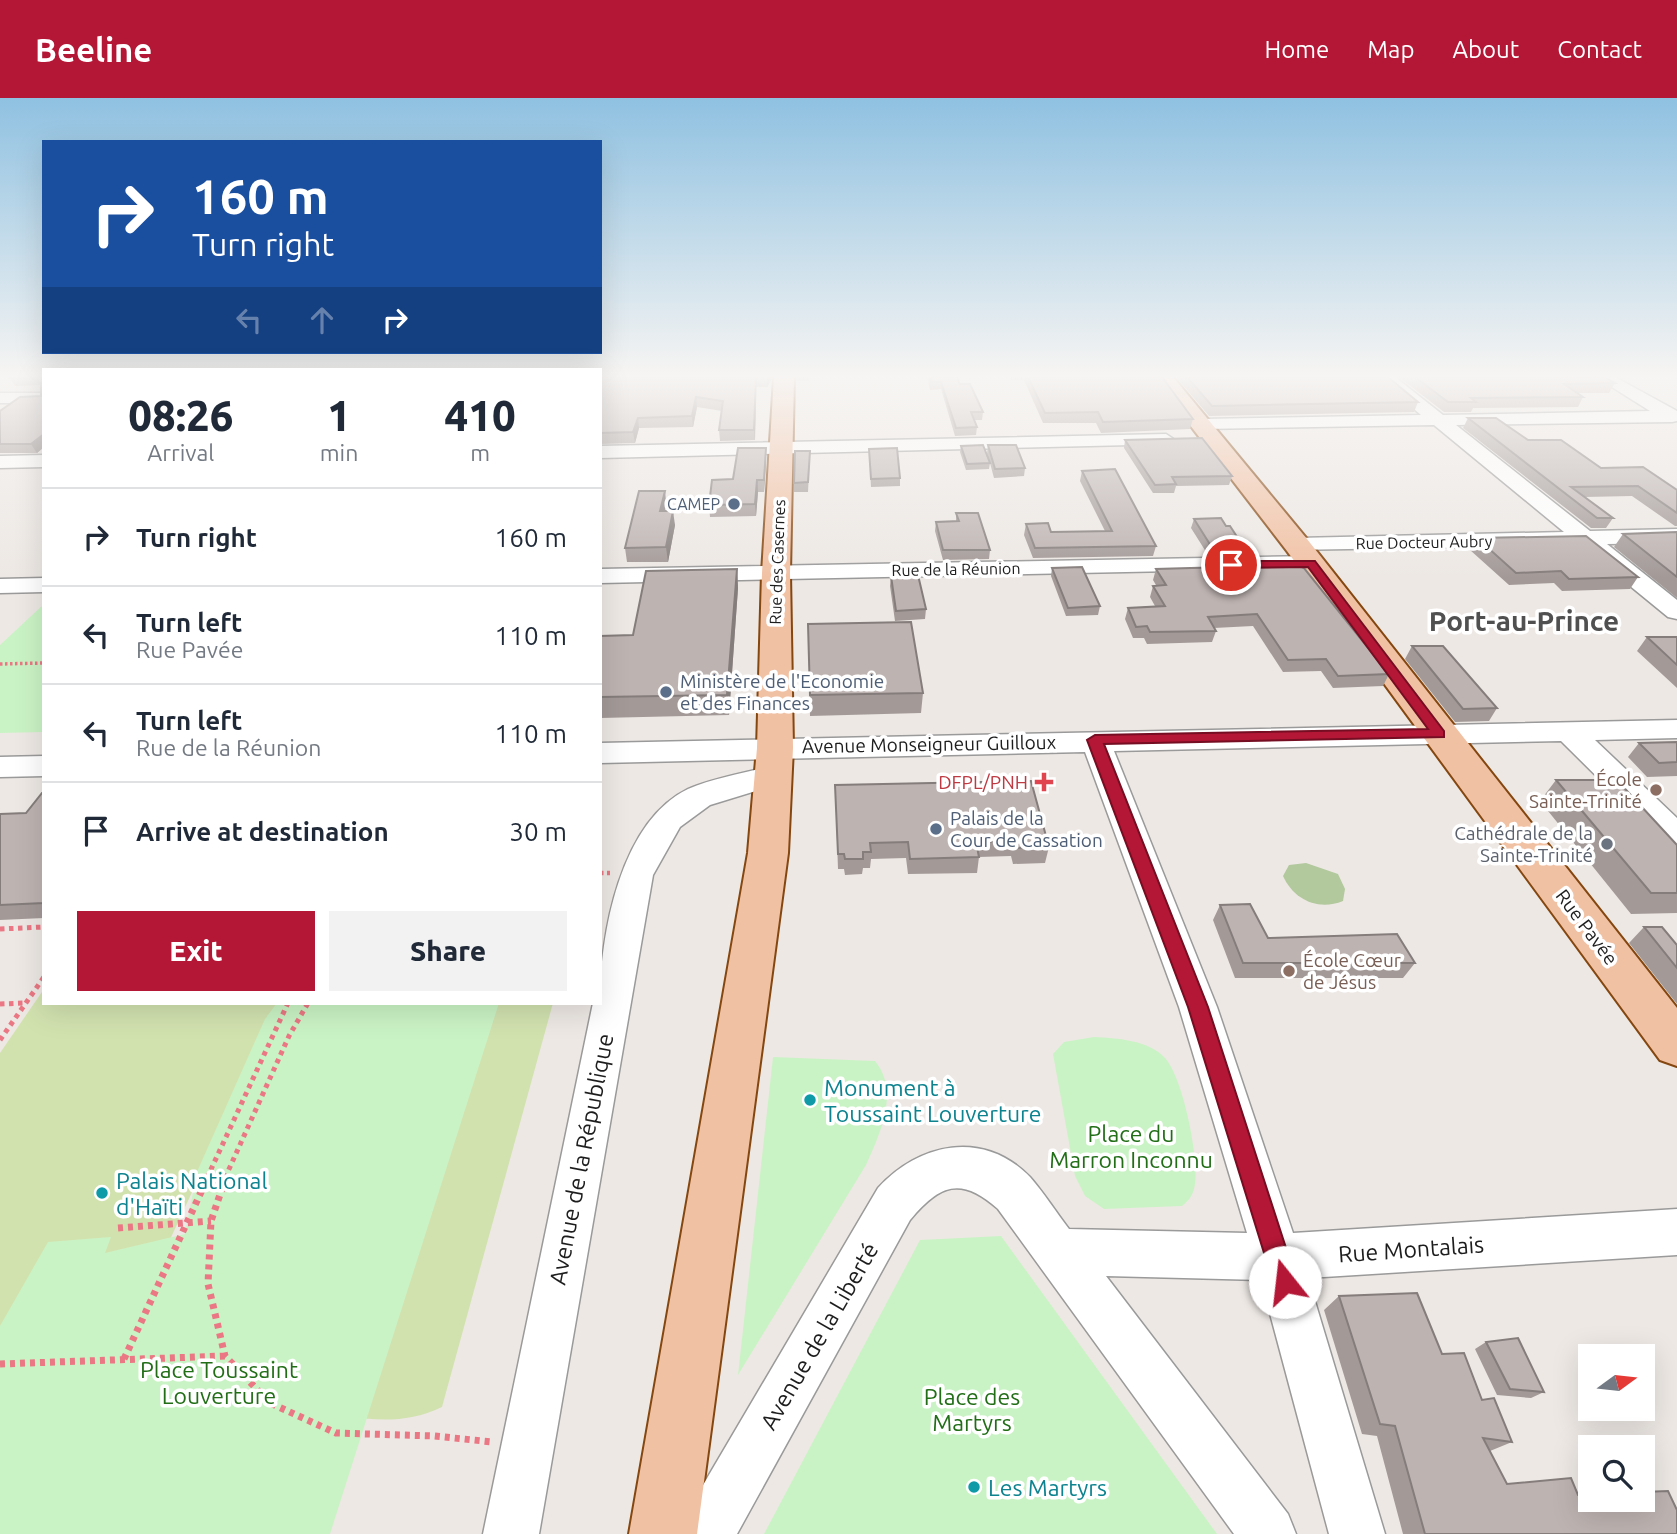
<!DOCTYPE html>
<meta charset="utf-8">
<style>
body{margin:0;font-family:Ubuntu,sans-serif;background:#f2f2f3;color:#1f2937;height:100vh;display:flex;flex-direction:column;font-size:26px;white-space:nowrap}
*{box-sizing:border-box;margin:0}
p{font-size:23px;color:#747a83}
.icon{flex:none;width:38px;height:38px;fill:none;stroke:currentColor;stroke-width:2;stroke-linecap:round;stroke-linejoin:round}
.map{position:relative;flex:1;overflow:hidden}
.panel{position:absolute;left:42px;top:270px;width:560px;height:637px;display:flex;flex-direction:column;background:#fff;border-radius:0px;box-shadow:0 7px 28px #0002}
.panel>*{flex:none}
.top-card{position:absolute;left:42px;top:42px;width:560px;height:214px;border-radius:0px;box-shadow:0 7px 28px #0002;background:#1a4fa0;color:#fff;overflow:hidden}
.needle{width:46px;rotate:75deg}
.fabs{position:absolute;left:1578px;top:1246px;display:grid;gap:14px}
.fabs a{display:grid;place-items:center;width:77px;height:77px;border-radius:0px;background:#fff;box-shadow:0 7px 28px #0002;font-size:35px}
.pin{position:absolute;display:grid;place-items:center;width:60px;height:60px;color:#fff;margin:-30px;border:4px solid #fff;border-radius:50%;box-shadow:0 2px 7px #0007}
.me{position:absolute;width:77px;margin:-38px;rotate:344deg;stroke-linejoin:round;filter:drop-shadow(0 0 5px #0008)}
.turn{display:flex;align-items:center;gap:24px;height:147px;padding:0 35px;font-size:32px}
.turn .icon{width:91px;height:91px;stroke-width:2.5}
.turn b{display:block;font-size:49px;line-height:60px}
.lanes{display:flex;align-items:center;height:66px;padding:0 35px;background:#0003;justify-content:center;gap:35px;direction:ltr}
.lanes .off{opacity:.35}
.eta{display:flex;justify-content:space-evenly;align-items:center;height:119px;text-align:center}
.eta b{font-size:42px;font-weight:800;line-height:49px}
.primary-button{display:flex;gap:14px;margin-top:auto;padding:14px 35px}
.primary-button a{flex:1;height:80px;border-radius:0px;background:#b41635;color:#fff;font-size:28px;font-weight:800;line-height:80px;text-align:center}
.primary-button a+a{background:#f2f2f3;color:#1f2937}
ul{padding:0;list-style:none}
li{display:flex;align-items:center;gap:21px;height:98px;padding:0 35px;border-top:2px solid #e0e1e3}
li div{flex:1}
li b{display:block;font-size:26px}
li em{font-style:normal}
header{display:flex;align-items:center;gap:42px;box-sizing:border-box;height:98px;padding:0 35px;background:#b41635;color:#fff}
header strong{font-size:33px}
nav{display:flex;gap:38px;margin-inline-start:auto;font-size:24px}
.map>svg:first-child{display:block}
.grass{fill:#d2e2af}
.forest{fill:#b2c89d}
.park{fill:#caf3c5}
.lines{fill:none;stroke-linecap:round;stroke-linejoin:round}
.minor-casing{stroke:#9a9a9a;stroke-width:3}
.major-casing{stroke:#854710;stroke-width:4}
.path-far3{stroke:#ea7783;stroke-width:3.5;stroke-dasharray:2.5 2.5;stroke-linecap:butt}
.path-far2{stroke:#ea7783;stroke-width:4.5;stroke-dasharray:3.5 3.5;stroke-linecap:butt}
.path-far1{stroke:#ea7783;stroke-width:5;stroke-dasharray:4.5 4.5;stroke-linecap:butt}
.path{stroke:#ea7783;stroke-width:7;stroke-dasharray:5 5;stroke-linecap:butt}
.minor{fill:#fff;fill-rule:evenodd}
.major{fill:#f1c1a4;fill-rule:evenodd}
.wall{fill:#a39a98}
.shaded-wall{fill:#847d7c}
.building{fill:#bdb3b1;stroke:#847d7c;stroke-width:2}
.route{fill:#b41635;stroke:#750e22;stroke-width:2}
.service-dot{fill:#5c6f8a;stroke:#fff;stroke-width:2.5}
.health-dot{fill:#e0444e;stroke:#fff;stroke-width:2.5}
.education-dot{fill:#8d6e63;stroke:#fff;stroke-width:2.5}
.worship-dot{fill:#6b7280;stroke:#fff;stroke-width:2.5}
.culture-dot{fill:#0f9aa8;stroke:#fff;stroke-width:2.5}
.labels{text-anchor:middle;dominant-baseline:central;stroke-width:7;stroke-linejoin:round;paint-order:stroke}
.far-service-label{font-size:16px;fill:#4e5e75;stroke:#fff;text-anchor:end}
.far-street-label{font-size:16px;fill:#1d1d1d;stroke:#fff}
.service-label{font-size:19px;fill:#4e5e75;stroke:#fff;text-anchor:start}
.street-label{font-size:19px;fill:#1d1d1d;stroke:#fff}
.education-label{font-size:19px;fill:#785e54;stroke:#fff;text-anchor:end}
.health-label{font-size:19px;fill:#be3a42;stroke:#fff;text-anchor:end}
.worship-label{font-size:19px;fill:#5b616d;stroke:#fff;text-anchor:end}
.near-culture-label{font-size:23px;fill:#0d838f;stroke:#fff;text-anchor:start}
.near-park-label{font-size:23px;fill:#216e17;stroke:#fff}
.near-street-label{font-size:23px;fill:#1d1d1d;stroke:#fff}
.far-town-label{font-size:28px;font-weight:bold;fill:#505050;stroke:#fff}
</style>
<header>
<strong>Beeline</strong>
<nav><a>Home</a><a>Map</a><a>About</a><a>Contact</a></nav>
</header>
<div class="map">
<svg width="1677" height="1436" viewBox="0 0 1677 1436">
<rect width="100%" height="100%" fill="#ede8e4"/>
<path class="grass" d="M44,891V905H280L134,1219L0,1255V955Z
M315,905H553L442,1309C408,1325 380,1323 343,1318Z"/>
<path class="forest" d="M1306,765L1338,776L1345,791L1343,803C1318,813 1294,802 1283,778L1289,767Z"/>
<path class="park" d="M44,506V634L0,635V547Z
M277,905H499L330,1436H0V1228L48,1144L111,1139L105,1155L185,1136L197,1074L265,921Z
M1094,939C1116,940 1149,942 1165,960C1183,979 1201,1066 1194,1091C1192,1099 1188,1103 1182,1108L1104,1111L1085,1098L1075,1078L1053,956L1064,944Z
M773,959L875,963C900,993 880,1036 866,1067L738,1277Z
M1001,1138L1217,1436H764L920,1142Z"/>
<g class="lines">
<defs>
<path id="minor" d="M1377,279H1395L1443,317L1650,313L1596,279H1615L1677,313V323L1672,324L1456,327L1590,433L1677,431V445L1607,446L1677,502V521L1668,519L1580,447L1289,452L1286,447L1297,440L1564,434L1434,327L1202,331L1193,326L1202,321L1421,317Z
M0,295H44V305H0Z
M1166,336L1175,342L1173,346L600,360V348Z
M44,357V369L0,370V358Z
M1311,458L1319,460L1322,465L1319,470L600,485V471Z
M44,480V494L0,495V481Z
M1677,622V640L1595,642L1677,720V751L1666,747L1561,643L1114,653L1217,909L1293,1135L1677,1111V1157L1308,1180L1385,1436H1329L1261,1182L1106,1178L1288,1416L1296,1436H1234L998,1111C961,1078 940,1086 910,1122L737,1436H678L686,1416L878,1090C919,1045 983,1031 1030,1079C1044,1095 1056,1114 1069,1131L1247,1135L1179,909L1085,654L600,665V645Z
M44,658V678L0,679V659Z
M771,668L782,671L786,678L782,685L710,707L680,729L653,777L539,1436H483L593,905H600C600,837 620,724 688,691C713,680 745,675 771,668Z"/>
<path id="major" d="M774,279H794L790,475L793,650L788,755L697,1436H629L748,755L757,650L762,475Z
M1153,279H1173L1307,441L1677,910V968L1660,962L1287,453Z"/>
</defs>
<use href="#minor" class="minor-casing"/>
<use href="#major" class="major-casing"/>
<path class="path-far3" d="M0,566L44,565"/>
<path class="path-far2" d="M600,775H610"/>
<path class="path-far1" d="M0,831L44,829
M0,906L25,905
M0,942L44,879
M207,1080L288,905
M225,1080L289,938L308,905"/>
<path class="path" d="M226,1079L211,1123L208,1186L225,1258L270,1305L336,1335L434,1338L493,1344
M118,1130L211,1123
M124,1261L208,1079
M0,1266L225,1258"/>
<use href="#minor" class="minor"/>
<use href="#major" class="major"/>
</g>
<path class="wall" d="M44,279V349L37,355H0V313L41,298V287L15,288L10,280Z
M600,279H773L767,289H756L755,342L720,343L719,332L722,313L697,309L693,329L639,330L635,345L600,346Z
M795,279H809V283H797Z
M927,279H957L960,286L983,314L982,322H974L977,329L976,337L955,338L941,291L930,292Z
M1010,279H1162L1193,321L1190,331L1101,335L1096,325H1043L1024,282H1011Z
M1176,279H1388L1418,304L1414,314L1209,318Z
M1399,279H1604L1615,285L1609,295H1578L1583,299L1578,309L1473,310L1471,314H1444Z
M1468,320L1601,370L1677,392V428H1675L1632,398L1584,399L1613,420L1606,430H1591L1463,330Z
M1125,342L1232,378L1229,387L1176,388L1174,395H1153L1124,350Z
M988,347L1025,370L1024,378L994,380L990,365L989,371L966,372L960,354L961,348L989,364L987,356Z
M766,350V362L764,394H758L756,418L710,419L709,407Z
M869,351L900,380V388L871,389Z
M810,353L808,394H794V385Z
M1082,373L1156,448L1153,458L1033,460L1024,437L1026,426L1051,434L1105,433L1080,383Z
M665,393L666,407L665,413L675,427L668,464H627L625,450Z
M956,415L990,452L989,461L943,462L935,433L936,424L956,423Z
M1194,421L1226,428L1243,448L1240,457H1208L1191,430Z
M1677,434V500L1614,449L1623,436Z
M1477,440L1638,479L1630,491L1562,493L1554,485L1509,487L1470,452Z
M1223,463L1389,576L1383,588L1333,590L1321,573L1283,574L1253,528L1214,530L1216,533L1212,544L1147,546L1144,540H1133L1125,521L1128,510L1155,508L1150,499L1153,488L1156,487L1153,482L1156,471L1221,469Z
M1052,470L1100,508L1098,517L1066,518L1051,478Z
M737,471L738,490L729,617L600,620V538L633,537Z
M891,478L926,511L925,521L895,523L890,488Z
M808,526L923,595L921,615L810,618Z
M1647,539H1677V590L1637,553Z
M1412,548L1497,610L1489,623L1455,624L1405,561Z
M1677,644V678L1647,679L1628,659L1639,645Z
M1556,682L1677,747V815L1631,816L1540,703Z
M835,687L1049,749L1045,765L1013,766L1011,758L979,759L977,775L908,776L906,760L871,761L870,770H863L862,776L845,777L844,771H838Z
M44,695V820L0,822V716L26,715Z
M1220,807L1268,840L1415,865L1403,880H1235L1213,822Z
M1644,829L1677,847V906L1629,845Z
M1339,1198L1442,1256L1482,1302L1512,1344L1490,1353L1507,1386L1578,1397L1677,1436H1403L1377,1338L1362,1336L1324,1212Z
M1486,1244L1544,1294L1531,1300L1497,1297L1475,1251Z"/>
<path class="shaded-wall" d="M756,279V289L755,342L754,332Z
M767,279H773L767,289Z
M696,299L697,309L693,329L692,318Z
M638,320L639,330L635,345L633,334Z
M44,336V349L37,355L31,346Z
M766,350V362L764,394V382Z
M757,382L758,394L756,418L755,406Z
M665,393L666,407L662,427L660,413Z
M673,413L675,427L668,464L666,449Z
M737,471L738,490L729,617L727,597Z"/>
<path class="building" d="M11,279H44L10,280Z
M600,279H767H756L754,332H719L723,303L696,299L692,318L638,320L633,334L600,335Z
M930,279H957L960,286H970L983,314H971L977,329L956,330L941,284H931Z
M1028,279H1162L1193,321L1103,324L1098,314L1045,315Z
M1187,279H1388L1418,304L1212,308Z
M1415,279H1604L1615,285L1564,286L1583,299L1471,300L1476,304H1448Z
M44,284V336L31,346H0V313L20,299L41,298V285Z
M1468,320H1496L1528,342H1561L1601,370L1643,369L1677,392V415L1638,388L1571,389L1613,420H1597Z
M1202,340L1232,378L1172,379L1176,386L1155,387L1125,342Z
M983,347L990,365L967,366L961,348Z
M988,347H1016L1025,370L995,371Z
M738,350H766L764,382H757L755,406L709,407L712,382L733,381Z
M897,350L900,380L871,381L869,351Z
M795,353H810L808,384L794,385Z
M1115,371L1156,448L1035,450L1026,426L1048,425L1051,434L1112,433L1082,373Z
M639,393H665L660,413H673L666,449L625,450Z
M956,415H978L990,452H943L936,424L959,423Z
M1221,420L1226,428H1230L1243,448H1211L1194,421Z
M1677,434V479L1623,436Z
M1586,438L1638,479L1569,481L1561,473L1516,475L1477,440Z
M1223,463L1297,467L1304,470L1389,576L1338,578L1326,561L1288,562L1257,516L1208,519L1216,533L1150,534L1147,528L1136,529L1128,510L1165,508L1153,488L1166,487L1156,471L1227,469Z
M1082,469L1100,508L1068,510L1052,470Z
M737,471L727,597L600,599V538L633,537L646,473Z
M918,477L926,511L896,513L891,478Z
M911,524L923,595L810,597L808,526Z
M1647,539H1677V567Z
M1412,548H1443L1497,610L1463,611Z
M1677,644V664L1659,665L1639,645Z
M1556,682H1617L1677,747V795H1651Z
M1031,683L1049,749L1016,750L1014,743L976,744L979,759L910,761L908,744L870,745L871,754H863V761H845L844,756H838L835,687Z
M42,695H44V805L0,807V716L26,715Z
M1250,806L1268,840L1397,836L1415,865H1243L1220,807Z
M1644,829H1662L1677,847V870Z
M1417,1195L1442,1256L1464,1255L1482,1302L1494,1300L1512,1344L1483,1340L1507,1386L1571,1380L1578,1397L1591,1396V1402H1643V1394L1668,1393L1677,1412V1436H1425L1395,1328L1380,1326L1339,1198Z
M1518,1240L1544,1294L1510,1291L1486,1244Z"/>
<linearGradient id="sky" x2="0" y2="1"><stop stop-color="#8fc1e1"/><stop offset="0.58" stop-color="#f7f5f3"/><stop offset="1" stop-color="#f7f5f3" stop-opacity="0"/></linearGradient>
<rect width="1677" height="480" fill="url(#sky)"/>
<path class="route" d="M1315,463L1444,633V639L1104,646L1208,909L1297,1184L1293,1193L1285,1196L1276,1193L1273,1184L1188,909L1087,642L1095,637L1428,631L1308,469L1231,470L1225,467L1231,463Z"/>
<g class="service-dot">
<circle cx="734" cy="406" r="7"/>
<circle cx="666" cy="594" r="7"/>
<circle cx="936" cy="731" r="7"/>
</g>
<path class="health-dot" d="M1040.5 673.5h7v7h7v7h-7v7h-7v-7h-7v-7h7z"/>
<g class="education-dot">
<circle cx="1656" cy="692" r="7"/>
<circle cx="1289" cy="873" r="7"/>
</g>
<circle class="worship-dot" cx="1607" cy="746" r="7"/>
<g class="culture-dot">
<circle cx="810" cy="1002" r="7"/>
<circle cx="102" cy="1095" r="7"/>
<circle cx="974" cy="1389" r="7"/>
</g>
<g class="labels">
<g class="far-service-label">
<text x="720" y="406">CAMEP</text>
</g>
<g class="far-street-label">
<text transform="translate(1424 444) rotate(-1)">Rue Docteur Aubry</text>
<text transform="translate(777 464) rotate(-88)">Rue des Casernes</text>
<text transform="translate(956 471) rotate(-1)">Rue de la Réunion</text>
</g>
<g class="service-label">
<text x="680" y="583">Ministère de l'Economie<tspan x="680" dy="22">et des Finances</tspan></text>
<text x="950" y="720">Palais de la<tspan x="950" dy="22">Cour de Cassation</tspan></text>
</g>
<g class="street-label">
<text transform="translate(929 646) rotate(-1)">Avenue Monseigneur Guilloux</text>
<text transform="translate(1587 829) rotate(53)">Rue Pavée</text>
</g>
<g class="education-label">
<text x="1642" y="681">École<tspan x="1642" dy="22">Sainte-Trinité</tspan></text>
<text x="1303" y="862" text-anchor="start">École Cœur<tspan x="1303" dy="22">de Jésus</tspan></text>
</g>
<g class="health-label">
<text x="1028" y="684">DFPL/PNH</text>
</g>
<g class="worship-label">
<text x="1593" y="735">Cathédrale de la<tspan x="1593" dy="22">Sainte-Trinité</tspan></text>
</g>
<g class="near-culture-label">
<text x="824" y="989">Monument à<tspan x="824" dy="26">Toussaint Louverture</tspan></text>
<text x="116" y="1082">Palais National<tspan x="116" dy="26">d'Haïti</tspan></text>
<text x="988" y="1389">Les Martyrs</text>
</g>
<g class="near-park-label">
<text x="1131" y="1035">Place du<tspan x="1131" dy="26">Marron Inconnu</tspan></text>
<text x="219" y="1271">Place Toussaint<tspan x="219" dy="26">Louverture</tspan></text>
<text x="972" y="1298">Place des<tspan x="972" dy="26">Martyrs</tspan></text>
</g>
<g class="near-street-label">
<text transform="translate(581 1061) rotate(-79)">Avenue de la République</text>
<text transform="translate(1411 1151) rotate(-4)">Rue Montalais</text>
<text transform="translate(819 1238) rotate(-60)">Avenue de la Liberté</text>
</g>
<g class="far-town-label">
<text x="1524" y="522">Port-au-Prince</text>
</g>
</g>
</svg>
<div class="fabs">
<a><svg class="needle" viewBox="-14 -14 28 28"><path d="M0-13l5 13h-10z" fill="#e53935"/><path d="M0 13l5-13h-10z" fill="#747a83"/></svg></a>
<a><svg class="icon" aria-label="search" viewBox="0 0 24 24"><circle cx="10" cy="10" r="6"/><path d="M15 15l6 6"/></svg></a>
</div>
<div class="pin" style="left:1231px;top:467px;background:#d93025"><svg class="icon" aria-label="arrive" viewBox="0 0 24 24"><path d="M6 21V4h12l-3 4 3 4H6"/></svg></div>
<svg class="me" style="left:1285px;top:1184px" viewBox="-20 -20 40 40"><circle r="19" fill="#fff"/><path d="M0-13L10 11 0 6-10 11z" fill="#b41635"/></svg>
<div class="top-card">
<div class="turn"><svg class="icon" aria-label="right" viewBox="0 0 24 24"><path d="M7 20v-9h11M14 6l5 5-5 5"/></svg><div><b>160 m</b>Turn right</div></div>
<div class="lanes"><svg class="icon off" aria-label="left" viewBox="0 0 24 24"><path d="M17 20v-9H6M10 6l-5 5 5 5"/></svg><svg class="icon off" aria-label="ahead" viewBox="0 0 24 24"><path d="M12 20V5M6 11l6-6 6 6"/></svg><svg class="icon" aria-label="right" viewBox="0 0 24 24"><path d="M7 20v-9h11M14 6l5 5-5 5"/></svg></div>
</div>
<section class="panel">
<div class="eta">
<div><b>08:26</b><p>Arrival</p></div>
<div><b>1</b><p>min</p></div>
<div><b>410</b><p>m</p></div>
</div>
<ul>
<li><svg class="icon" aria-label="right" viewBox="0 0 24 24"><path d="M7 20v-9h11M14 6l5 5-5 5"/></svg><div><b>Turn right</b></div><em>160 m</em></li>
<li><svg class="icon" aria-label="left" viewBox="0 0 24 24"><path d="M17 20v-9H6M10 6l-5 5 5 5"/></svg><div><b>Turn left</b><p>Rue Pavée</p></div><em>110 m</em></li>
<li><svg class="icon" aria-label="left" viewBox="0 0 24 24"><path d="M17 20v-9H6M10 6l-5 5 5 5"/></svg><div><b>Turn left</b><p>Rue de la Réunion</p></div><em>110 m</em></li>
<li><svg class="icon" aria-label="arrive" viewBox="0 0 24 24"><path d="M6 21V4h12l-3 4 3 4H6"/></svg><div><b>Arrive at destination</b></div><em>30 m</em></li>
</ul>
<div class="primary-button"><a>Exit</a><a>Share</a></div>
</section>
</div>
